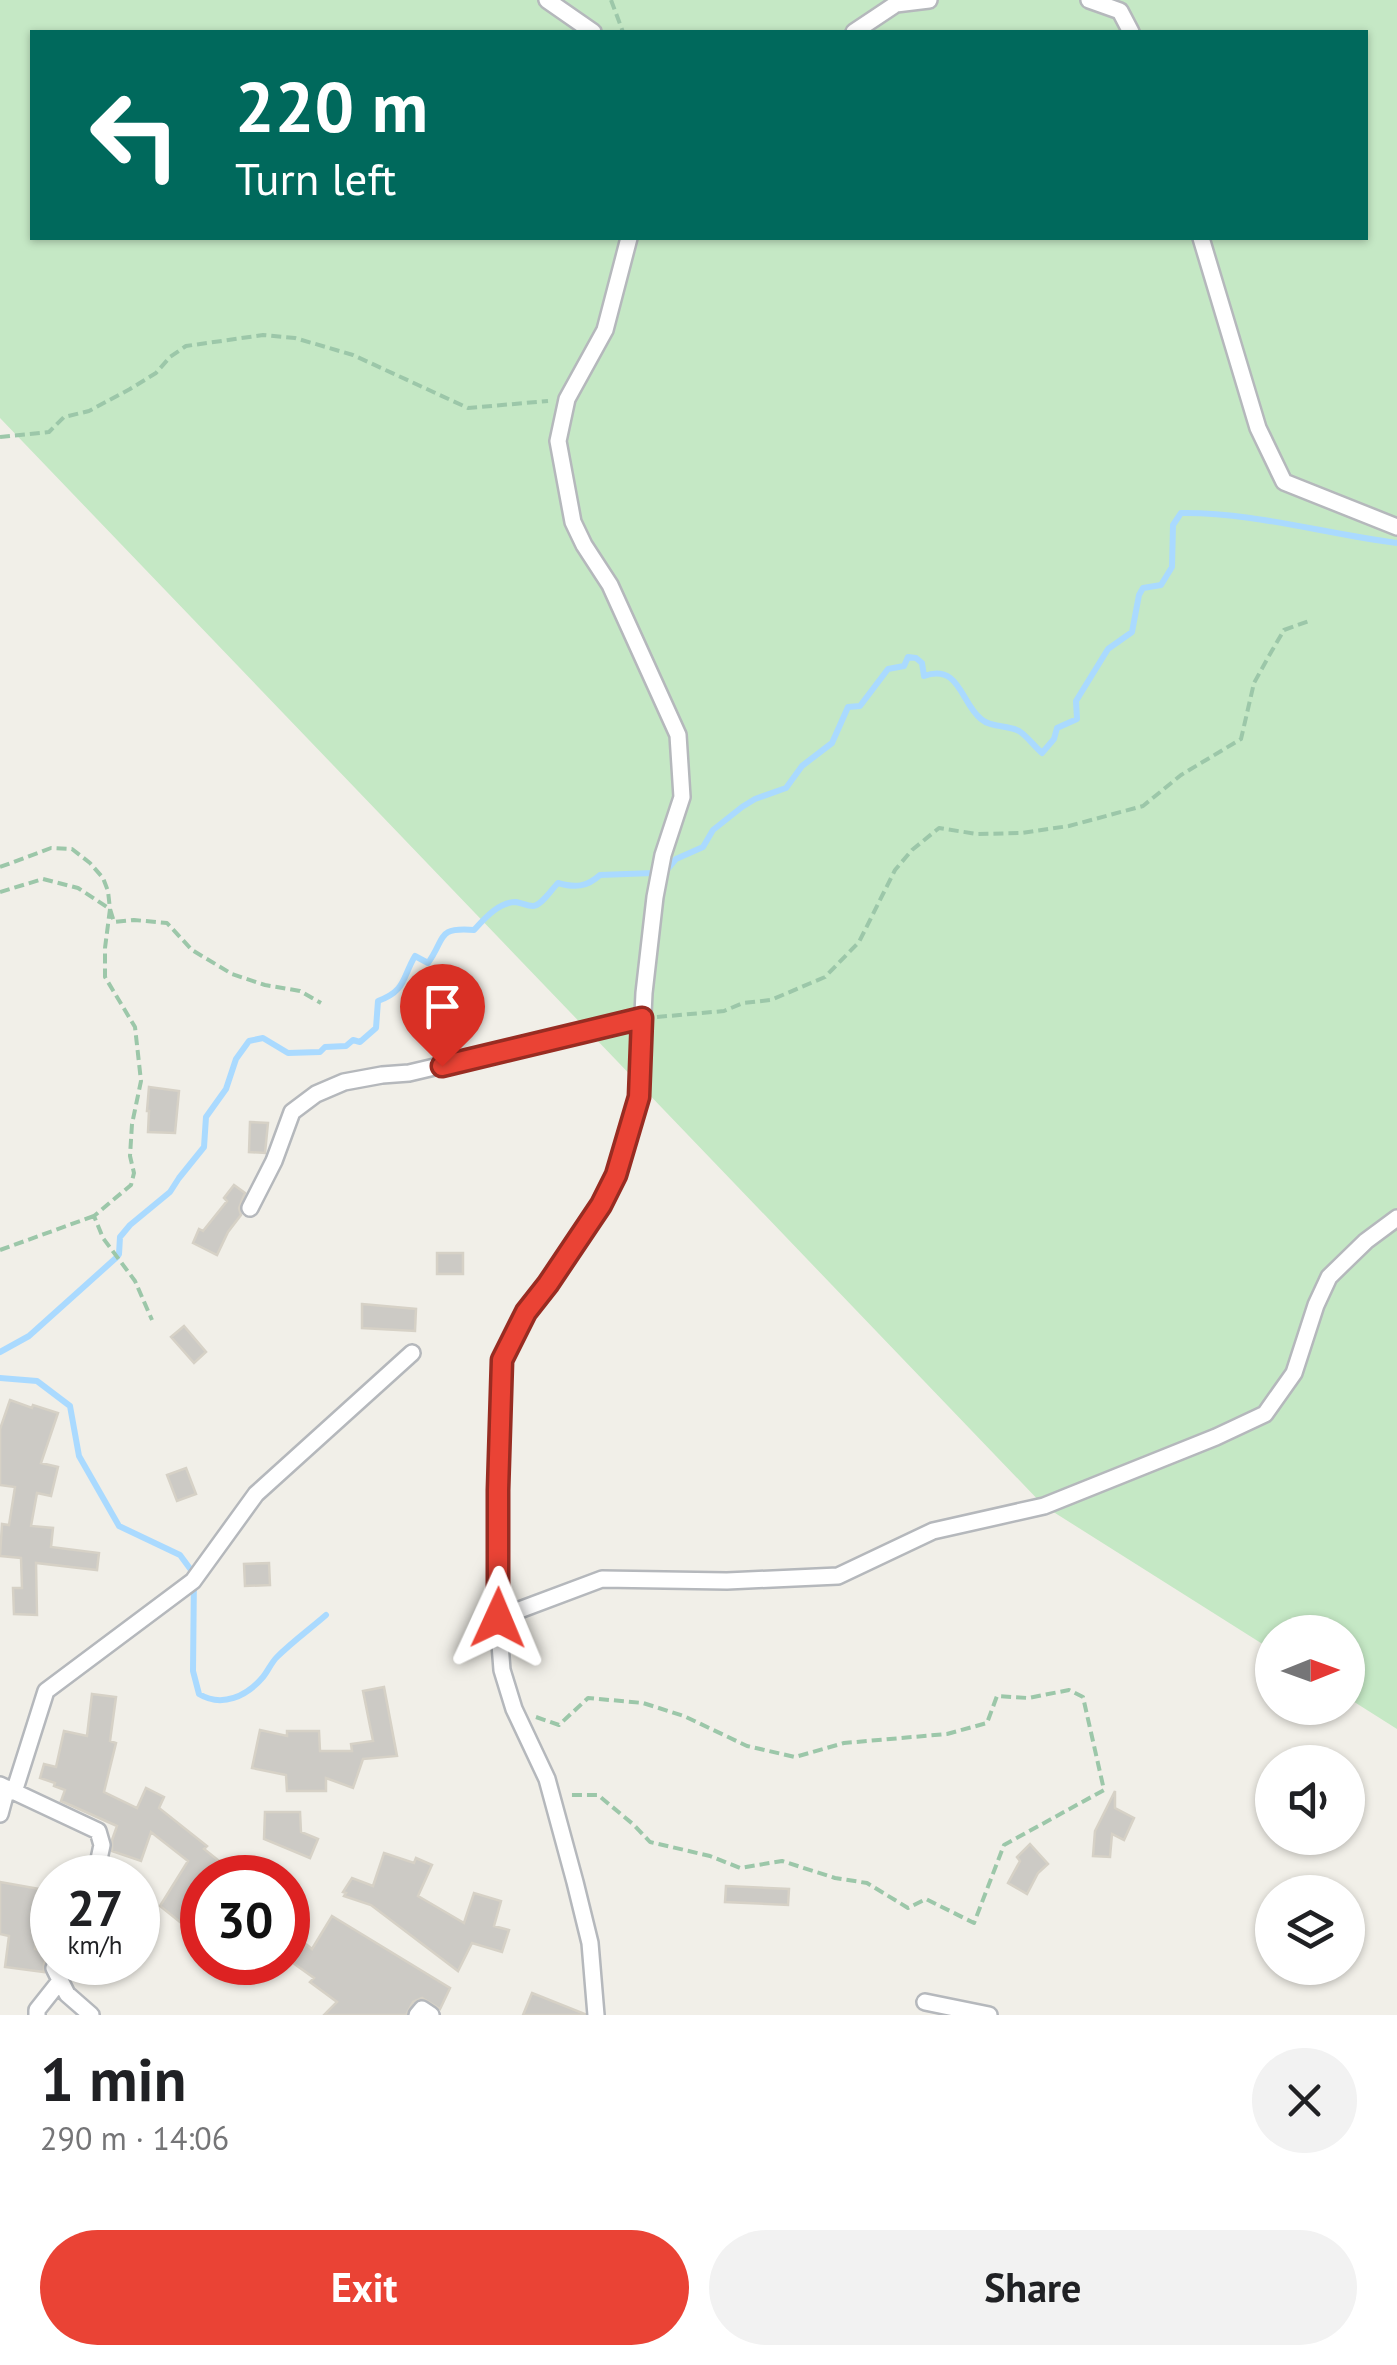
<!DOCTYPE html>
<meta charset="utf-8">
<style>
body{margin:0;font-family:"PT Sans",sans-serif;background:#f2f2f2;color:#202124;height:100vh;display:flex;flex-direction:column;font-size:38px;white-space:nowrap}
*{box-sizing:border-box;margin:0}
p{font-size:32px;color:#757577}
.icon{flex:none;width:55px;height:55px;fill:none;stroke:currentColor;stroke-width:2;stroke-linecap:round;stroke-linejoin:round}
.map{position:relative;height:2015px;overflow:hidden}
.details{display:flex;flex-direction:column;background:#fff;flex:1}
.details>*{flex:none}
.hud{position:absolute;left:30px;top:30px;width:1338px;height:210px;border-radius:0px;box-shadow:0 2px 8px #0004;background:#00695c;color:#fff;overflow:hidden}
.needle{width:65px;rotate:89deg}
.fabs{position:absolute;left:1255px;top:1615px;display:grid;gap:20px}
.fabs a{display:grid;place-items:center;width:110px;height:110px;border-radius:50%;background:#fff;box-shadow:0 2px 8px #0004;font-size:50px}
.speed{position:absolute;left:30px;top:1855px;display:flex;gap:20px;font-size:50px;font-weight:700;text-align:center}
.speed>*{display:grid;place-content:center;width:130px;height:130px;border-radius:50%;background:#fff;box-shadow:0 2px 8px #0004;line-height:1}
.speed small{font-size:25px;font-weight:400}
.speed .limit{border:15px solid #d22;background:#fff;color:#111}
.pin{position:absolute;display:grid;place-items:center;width:85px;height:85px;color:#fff;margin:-102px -42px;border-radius:50% 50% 50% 0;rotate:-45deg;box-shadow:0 0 10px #0007}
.pin .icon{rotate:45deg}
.me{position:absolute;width:110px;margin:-55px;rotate:1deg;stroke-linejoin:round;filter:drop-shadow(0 0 8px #0008)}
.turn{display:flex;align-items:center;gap:35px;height:210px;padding:0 40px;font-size:45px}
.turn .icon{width:130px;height:130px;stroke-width:2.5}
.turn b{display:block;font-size:70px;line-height:85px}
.round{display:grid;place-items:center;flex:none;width:105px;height:105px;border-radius:52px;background:#f2f2f2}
.summary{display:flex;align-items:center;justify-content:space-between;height:170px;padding:0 40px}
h1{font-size:60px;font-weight:600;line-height:75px}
.primary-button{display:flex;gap:20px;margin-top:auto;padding:20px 40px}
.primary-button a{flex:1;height:115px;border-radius:60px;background:#ea4335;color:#fff;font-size:40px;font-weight:600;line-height:115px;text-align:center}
.primary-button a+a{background:#f2f2f2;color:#202124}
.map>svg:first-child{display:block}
.green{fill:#c5e8c5;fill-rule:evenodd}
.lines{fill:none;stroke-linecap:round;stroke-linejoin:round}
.stream{stroke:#aadaff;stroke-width:6}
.building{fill:#cccac5;stroke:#d6d1c6;stroke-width:2.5}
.street-casing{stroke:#b5b8bc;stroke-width:20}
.path{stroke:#9cc7a9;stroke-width:4;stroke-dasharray:10 5;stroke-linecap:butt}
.street{stroke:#fff;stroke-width:15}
.route-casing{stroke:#982c22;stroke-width:25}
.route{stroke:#ea4335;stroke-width:18}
</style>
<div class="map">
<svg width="1397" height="2015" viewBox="0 0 1397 2015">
<rect width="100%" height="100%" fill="#f1efe8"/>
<path class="green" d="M0,0H1397V1729L1348,1698V1632H1272V1650L1044,1506L0,418ZM32,32H1365V238H32Z"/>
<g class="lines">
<path class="stream" d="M665,872L676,859L703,847L713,830L742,807L755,799L786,788L802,766L832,743L848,707L860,706L888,669L904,666L908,657L916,658L922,663L924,676C960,663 961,704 981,719C991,728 1008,725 1019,731C1027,736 1034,746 1042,753L1054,739L1057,728L1077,719L1076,701L1108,649L1132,632L1139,595L1143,588L1161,585L1172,567L1173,525L1181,513C1252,512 1326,534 1397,543
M0,1352L29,1336L117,1257L119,1254L120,1237L130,1225L170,1192L179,1178L204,1147L206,1117L226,1089L236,1059L249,1041L263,1038L288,1053L320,1052L325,1047L346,1046L353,1040L360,1042L376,1028L378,1001C406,991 402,978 415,956L428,963C446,938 436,927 474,930C485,918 499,902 516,902C522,903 527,906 533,906C542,905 551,890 558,883C575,888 587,887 600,875L653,873
M0,1378L37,1381L70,1406L79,1456L119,1526L180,1555L194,1574L193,1671L199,1694C222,1708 247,1696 263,1677C268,1671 271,1663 277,1657C292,1642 310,1629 326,1615"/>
</g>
<path class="building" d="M149,1087L179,1091L175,1133L148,1132L149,1111H147Z
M250,1122L268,1123L265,1153L249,1152Z
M234,1185L245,1193L239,1208L241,1215L228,1232L217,1255L193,1243L199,1229L203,1231L227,1201L224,1198Z
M437,1253H463V1274H437Z
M362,1304L416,1309L415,1331L362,1328Z
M184,1326L206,1352L194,1363L171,1337Z
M10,1400L32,1408L33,1405L58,1413L41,1463L58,1467L51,1496L37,1493L31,1526L53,1528L51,1547L99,1553L97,1570L36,1563L37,1615L14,1614L13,1588H22L21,1558L0,1556L2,1524L9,1525L15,1487L0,1485V1429Z
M186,1468L196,1494L177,1501L167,1475Z
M269,1563L270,1585L245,1586L244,1564Z
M384,1687L397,1756L363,1759L353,1788L326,1778V1791H287L286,1775L252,1768L260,1730L287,1736V1731H319L320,1751H352L351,1744L373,1741L363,1691Z
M92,1694L116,1697L110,1741L116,1743L104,1792L137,1808L146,1788L164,1797L159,1808L207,1846L204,1849L224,1865L213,1878H202V1908L197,1916L189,1911L180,1922L160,1906L188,1861L151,1832L141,1861L112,1851V1840L117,1826L61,1801L65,1790L54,1786L55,1783L40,1778L44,1764L56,1767L64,1731L87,1736Z
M1115,1791V1808L1134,1818L1124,1840L1112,1834L1110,1857L1093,1856L1095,1831Z
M265,1812H300L301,1832L318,1839L310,1858L264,1839Z
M1030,1844L1048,1864L1038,1873L1027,1894L1008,1883L1020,1861L1017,1857Z
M384,1853L414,1863L416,1858L432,1865L418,1896L464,1923L474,1893L501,1901L494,1926L509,1930L502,1952L472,1943L458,1971L371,1905L344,1896L346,1893L343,1892L352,1878L373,1886Z
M0,1882L45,1890L35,1949L50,1951L44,1964V1972L5,1967L9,1936L0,1934Z
M726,1886L789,1889L788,1905L725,1902Z
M332,1916L450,1988L440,2009L422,1998L413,2002L406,2015H324L337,2002L310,1982L314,1978L293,1963L306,1944L312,1949Z
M532,1993L585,2014V2015H523Z"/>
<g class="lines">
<defs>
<path id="street" d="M547,0L593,32
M1089,0L1120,11L1131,32
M854,32L896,4L929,0
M629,238L605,330L567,399L558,441L573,522L584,545L610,585L678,735L682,797L663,855L655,897L644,993L639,1097L616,1175L601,1205L548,1284L526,1312L502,1360L498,1490V1618L602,1579L727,1581L838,1576L933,1531L1044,1506L1216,1437L1265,1414L1294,1373L1316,1305L1329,1277L1366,1241L1397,1218
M1201,238L1258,428L1284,482L1397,527
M250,1208L274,1161L292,1112L316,1094L344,1082L382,1075L409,1073L642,1018
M498,1618L502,1670L514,1709L547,1779L575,1882L590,1943L596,2015
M0,1785L98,1831L102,1845L95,1878
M14,1792L46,1691L193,1581L256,1494L412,1353
M0,1814L7,1788
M57,1962L54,1968L67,1994L91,2015
M925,2002L989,2015
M37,2015V2010L60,1981
M417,2015L422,2009L431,2015"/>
</defs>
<use href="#street" class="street-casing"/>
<path class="path" d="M611,0L623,32
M0,437L49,432L64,417L89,411L130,389L156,373L170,357L186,346L263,335L295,338L353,355L468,408L548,401
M0,867L51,848L72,849L90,863L103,878L108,891L110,909L105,948V977L135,1027L141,1081L132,1124L130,1156L134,1173L131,1185L94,1216L103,1238L135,1281L152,1320
M0,892L43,879L78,888L110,909L114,922L134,920L167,923L192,950L232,974L265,985L300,991L321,1003
M657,1017L724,1011L743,1003L771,1000L825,977L859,942L895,870L912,850L939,828L977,834L1021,833L1069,826L1143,806L1181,775L1241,739L1254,683L1270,654L1284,630L1309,621
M0,1250L94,1216
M536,1717L559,1725L588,1698L643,1703L684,1716L747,1746L795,1757L844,1743L947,1734L987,1723L997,1696L1028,1698L1069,1690L1083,1697L1104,1790L1004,1845L974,1923L926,1899L908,1908L867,1883L835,1878L782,1861L740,1868L710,1856L650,1842L634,1825L598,1795H571"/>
<use href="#street" class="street"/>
</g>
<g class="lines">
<defs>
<path id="route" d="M442,1066L642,1018L639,1097L616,1175L601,1205L548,1284L526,1312L502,1360L498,1490V1618"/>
</defs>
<use href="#route" class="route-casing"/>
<use href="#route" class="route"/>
</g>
</svg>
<div class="fabs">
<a><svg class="needle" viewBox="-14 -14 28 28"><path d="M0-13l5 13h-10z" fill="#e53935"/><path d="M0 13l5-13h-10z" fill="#757577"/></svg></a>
<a><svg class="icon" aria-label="sound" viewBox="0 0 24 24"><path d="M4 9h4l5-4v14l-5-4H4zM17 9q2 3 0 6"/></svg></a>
<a><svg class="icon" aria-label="layers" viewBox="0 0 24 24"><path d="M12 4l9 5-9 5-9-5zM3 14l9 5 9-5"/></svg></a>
</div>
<div class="speed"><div>27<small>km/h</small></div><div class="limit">30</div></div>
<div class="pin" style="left:442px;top:1066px;background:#d93025"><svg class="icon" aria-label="arrive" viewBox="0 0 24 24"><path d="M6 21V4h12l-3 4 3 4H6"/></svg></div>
<svg class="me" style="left:498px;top:1618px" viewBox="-20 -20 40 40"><path d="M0-17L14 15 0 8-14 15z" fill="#ea4335" stroke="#fff" stroke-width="4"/></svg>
<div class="hud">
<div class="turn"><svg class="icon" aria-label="left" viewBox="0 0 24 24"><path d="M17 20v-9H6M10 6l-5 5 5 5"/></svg><div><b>220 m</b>Turn left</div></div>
</div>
</div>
<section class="details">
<div class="summary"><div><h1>1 min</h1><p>290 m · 14:06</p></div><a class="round"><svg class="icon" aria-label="close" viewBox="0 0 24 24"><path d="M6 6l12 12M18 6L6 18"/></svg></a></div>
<div class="primary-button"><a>Exit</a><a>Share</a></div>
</section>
